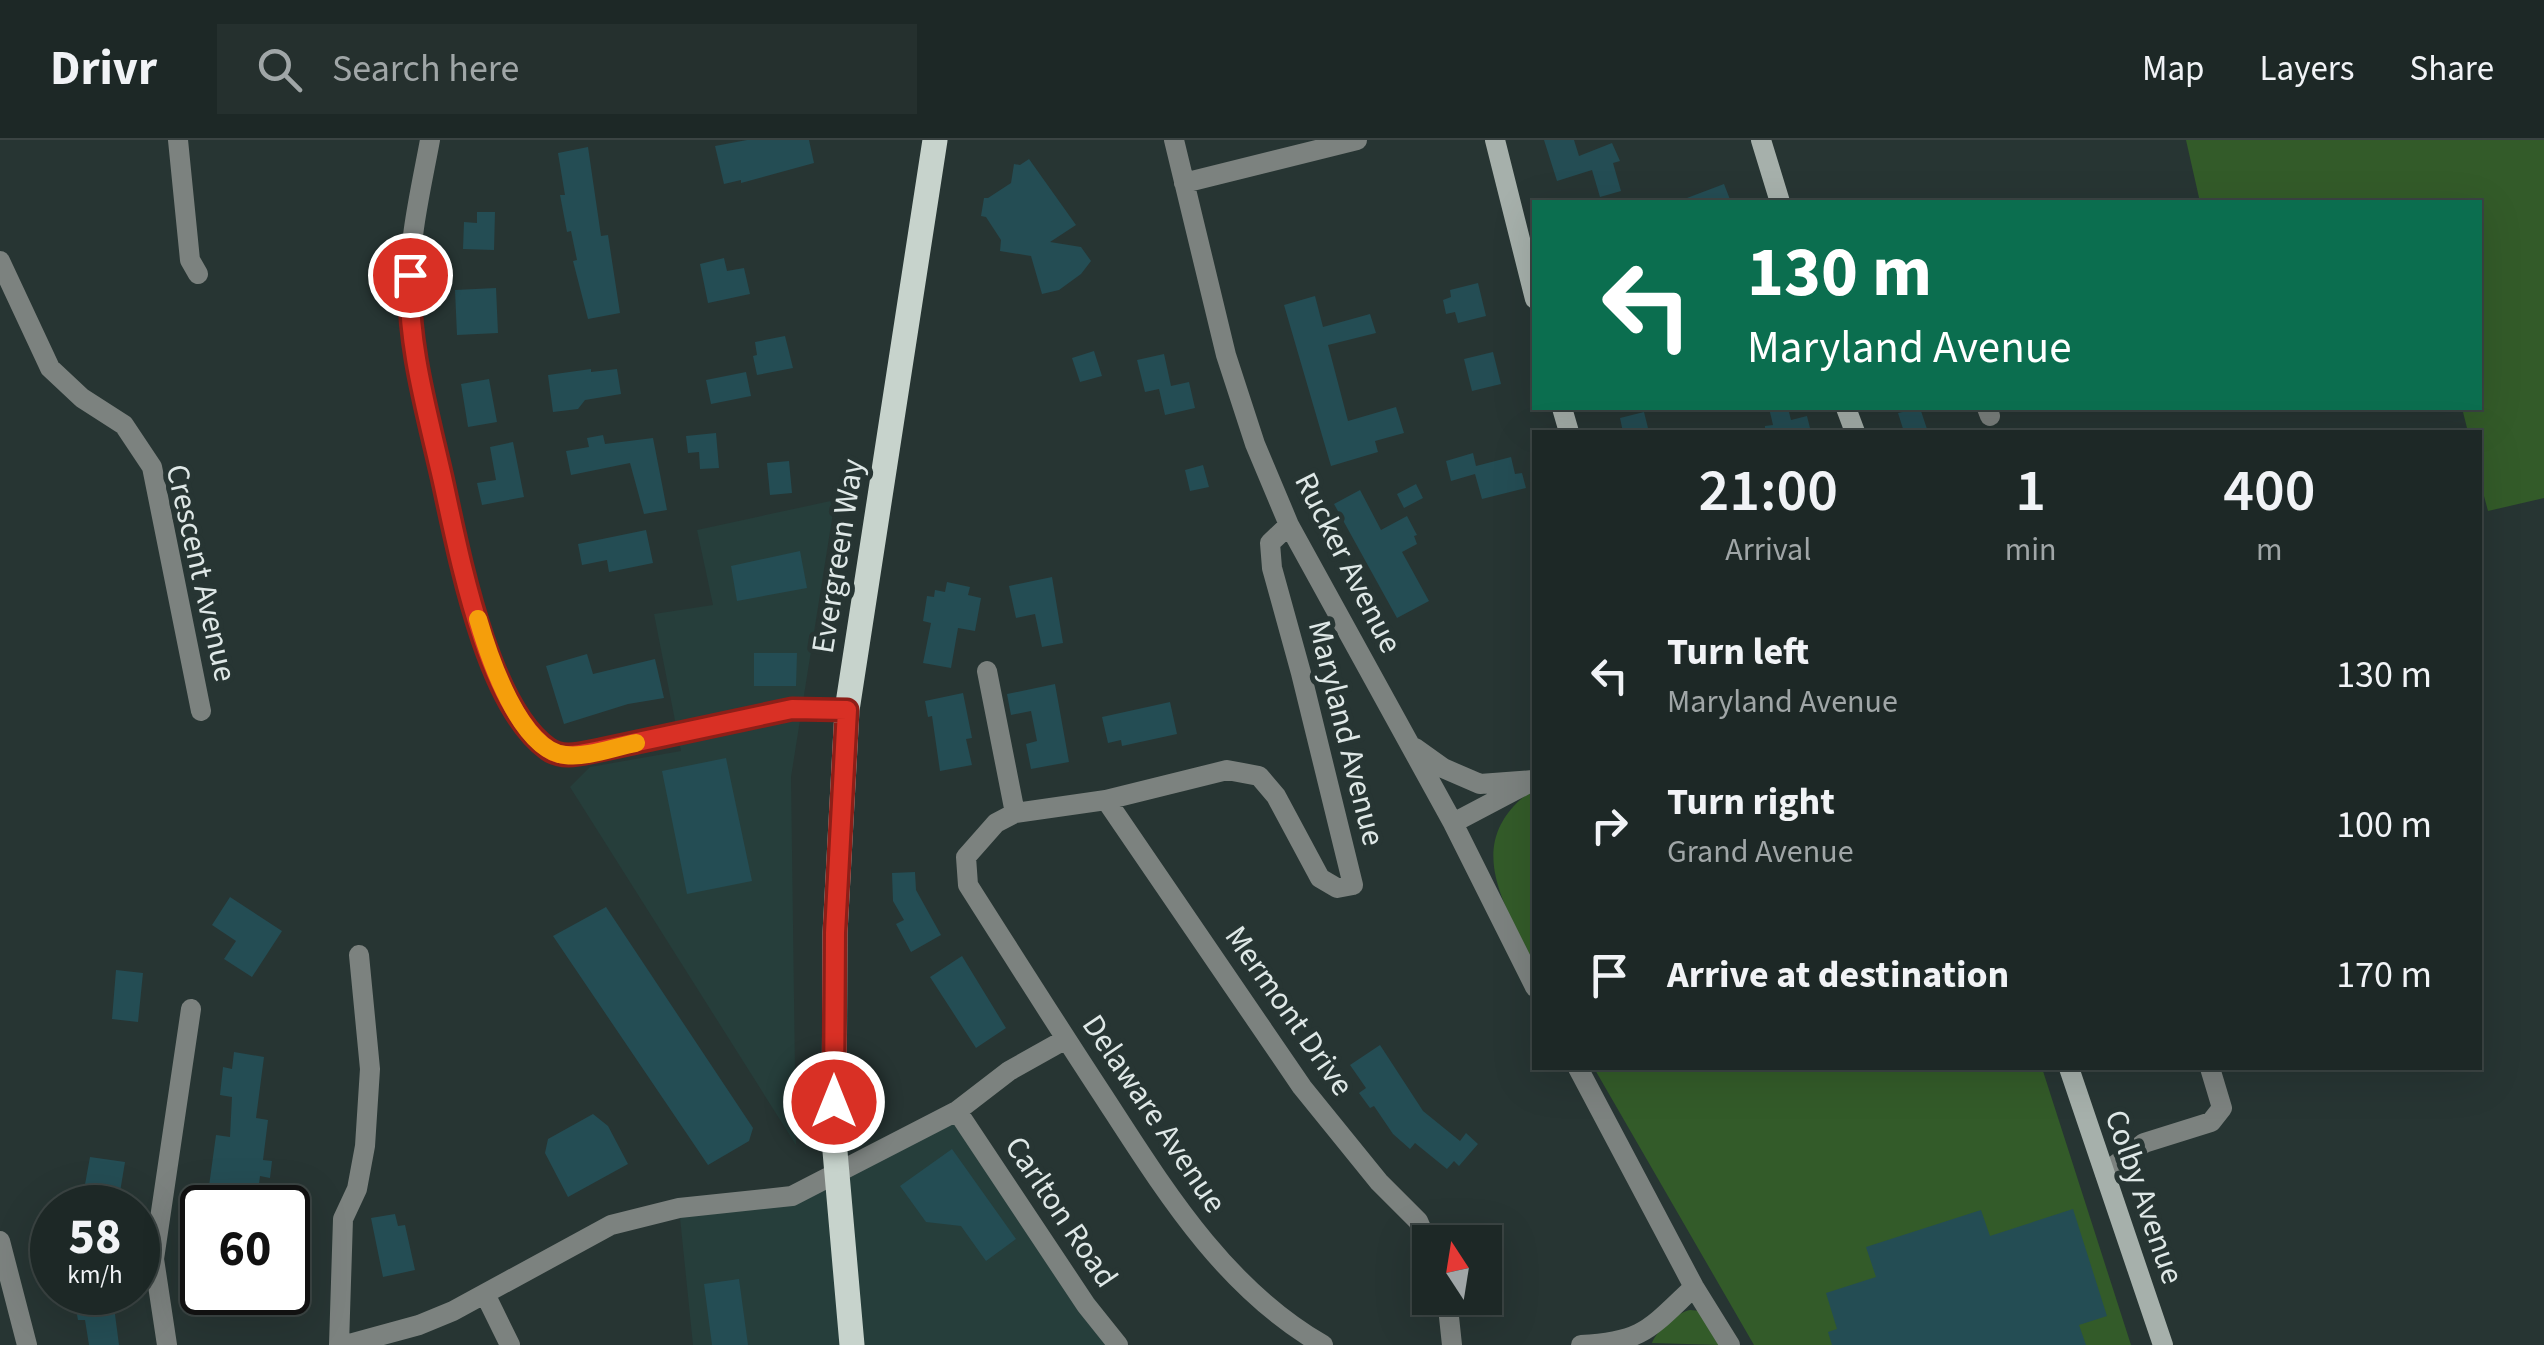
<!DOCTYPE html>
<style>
body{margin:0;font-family:"Source Sans 3",sans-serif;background:#25302e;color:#f1f3f6;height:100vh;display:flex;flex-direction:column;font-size:38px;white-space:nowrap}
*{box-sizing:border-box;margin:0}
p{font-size:32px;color:#a0a6a7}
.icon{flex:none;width:55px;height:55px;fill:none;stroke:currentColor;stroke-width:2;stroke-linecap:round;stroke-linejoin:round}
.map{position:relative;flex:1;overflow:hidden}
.side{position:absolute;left:1532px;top:290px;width:950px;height:640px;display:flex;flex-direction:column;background:#1d2826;border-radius:0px;box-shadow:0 10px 40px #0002,0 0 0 2px #3b4443}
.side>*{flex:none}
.banner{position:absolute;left:1532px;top:60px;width:950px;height:210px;border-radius:0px;box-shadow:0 10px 40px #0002,0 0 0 2px #3b4443;background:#0b6e4f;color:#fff;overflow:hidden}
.needle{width:65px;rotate:348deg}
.controls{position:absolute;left:1412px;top:1085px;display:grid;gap:20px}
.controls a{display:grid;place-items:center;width:90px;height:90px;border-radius:0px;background:#1d2826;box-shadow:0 10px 40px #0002,0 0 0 2px #3b4443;font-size:50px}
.speed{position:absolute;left:30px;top:1045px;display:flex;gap:20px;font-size:50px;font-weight:700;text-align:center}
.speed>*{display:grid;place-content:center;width:130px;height:130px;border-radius:50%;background:#1d2826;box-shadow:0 10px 40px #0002,0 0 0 2px #3b4443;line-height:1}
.speed small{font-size:25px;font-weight:400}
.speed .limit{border:5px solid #111;border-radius:15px;background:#fff;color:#111}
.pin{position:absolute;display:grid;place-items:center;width:85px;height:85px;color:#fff;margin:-42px;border:5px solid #fff;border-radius:50%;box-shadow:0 2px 10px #0007}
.me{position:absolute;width:110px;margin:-55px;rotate:0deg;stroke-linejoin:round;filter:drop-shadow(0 0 8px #0008)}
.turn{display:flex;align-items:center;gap:35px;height:210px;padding:0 50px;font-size:45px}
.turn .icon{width:130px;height:130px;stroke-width:2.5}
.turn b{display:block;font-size:70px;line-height:85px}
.eta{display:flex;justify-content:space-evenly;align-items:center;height:170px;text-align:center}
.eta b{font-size:60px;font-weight:600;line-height:70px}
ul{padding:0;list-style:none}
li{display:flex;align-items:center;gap:30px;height:150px;padding:0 50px}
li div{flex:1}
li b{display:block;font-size:38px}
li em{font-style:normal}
header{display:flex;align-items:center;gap:60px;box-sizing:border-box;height:140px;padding:0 50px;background:#1d2826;border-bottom:2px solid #3b4443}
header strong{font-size:48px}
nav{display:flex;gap:55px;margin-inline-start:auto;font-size:35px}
.search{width:700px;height:90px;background:#25302e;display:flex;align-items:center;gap:25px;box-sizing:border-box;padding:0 35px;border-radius:0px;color:#a0a6a7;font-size:38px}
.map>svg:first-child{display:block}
.built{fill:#263e3b}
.green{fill:#335b29}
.building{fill:#244d54}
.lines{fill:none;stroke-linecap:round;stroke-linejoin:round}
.street{stroke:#7c827f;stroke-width:20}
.secondary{stroke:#a6b0ab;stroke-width:20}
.primary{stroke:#c7d3cc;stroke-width:25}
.route-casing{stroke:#8d1f18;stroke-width:25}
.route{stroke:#d93025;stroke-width:18}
.slow{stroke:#f59e0b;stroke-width:18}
.labels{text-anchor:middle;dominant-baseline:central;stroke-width:10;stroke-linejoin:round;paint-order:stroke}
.street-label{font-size:32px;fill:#dfe8e7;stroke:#273533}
</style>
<header>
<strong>Drivr</strong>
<div class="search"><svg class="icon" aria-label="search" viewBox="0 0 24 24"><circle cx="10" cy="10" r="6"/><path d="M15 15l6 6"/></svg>Search here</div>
<nav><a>Map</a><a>Layers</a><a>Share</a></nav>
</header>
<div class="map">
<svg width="2544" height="1205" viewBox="0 0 2544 1205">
<rect width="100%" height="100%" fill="#273533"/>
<path class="built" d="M835,360L791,637L796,1005L570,647L590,627L681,611L654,474L713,465L697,390Z
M957,971L1128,1205H693L679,1068L792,1056Z"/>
<path class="green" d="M2186,0H2544V358L2488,371L2480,341V292H2468L2462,268H2480V62H2200Z
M1535,648V825C1503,762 1460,700 1535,648Z
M1594,928H2042L2131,1205H1754Z
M1690,1170L1701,1171L1720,1205L1652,1203C1656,1191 1678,1172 1690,1170Z"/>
<path class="building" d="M747,0H809L814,23L741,43V40L724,44L715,6Z
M1544,0H1574L1579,16L1612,3L1620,21L1613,23L1621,51L1600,57L1592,30L1557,41Z
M588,7L601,96L608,95L620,173L588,179L573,121L577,120L571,91L567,92L560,55H565L558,13Z
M1029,19L1076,85L1050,102L1081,107L1091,121L1081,134L1059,150L1042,154L1031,116L1000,111L1001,100L986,77L981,76L984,58H988L1011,43L1014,24L1020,25Z
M1724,44L1731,62H1679V61Z
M477,72H495L494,110L463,109L464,82L477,83Z
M724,118L727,131L744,128L750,154L708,163L700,124Z
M1478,143L1486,176L1458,183L1455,172L1446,174L1443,160L1451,157L1450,150Z
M496,148L498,193L457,195L455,150Z
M1315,156L1323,187L1370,174L1376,193L1328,205L1348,281L1396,267L1404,293L1375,301L1378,312L1331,326L1284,165Z
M785,196L793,228L757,235L753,216L757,215L755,202Z
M1094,211L1102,236L1080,242L1072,218Z
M1493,212L1501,244L1472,251L1464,219Z
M1164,214L1171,246L1189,242L1195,268L1165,275L1159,249L1145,252L1137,220Z
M591,229V232L617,229L621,254L585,260L578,269L553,272L548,235Z
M746,232L751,256L711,264L706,240Z
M489,239L497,282L468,287L461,244Z
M1769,268H1788L1791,280L1807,276L1811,292H1765V286L1773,285Z
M1920,268L1928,292H1904L1898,273Z
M1644,272L1649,292H1623L1620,278Z
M716,293L719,328L700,329L699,312L688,313L686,296Z
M603,295L605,304L653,298L667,370L644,374L630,323L571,335L566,311L589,307L587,298Z
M513,302L524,357L482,365L477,343L496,340L490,307Z
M1473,313L1476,326L1511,317L1515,334L1522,333L1526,348L1482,359L1475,334L1451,341L1446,321Z
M789,321L792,353L770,355L767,323Z
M1203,325L1209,347L1190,351L1185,330Z
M1416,344L1423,358L1404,368L1397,354Z
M1360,350L1381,390L1407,376L1417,395L1414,396L1417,404L1402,412L1429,461L1397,478L1334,364Z
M646,390L653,423L609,432L607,420L582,425L578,404Z
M800,411L807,448L737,461L731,426Z
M1052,437L1063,503L1042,507L1035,474L1016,478L1009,446Z
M947,442L970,447L968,455L981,458L975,491L958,488L951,528L923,523L931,483L923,481L927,456L934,457L935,450L945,452Z
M754,513H797L796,546H754Z
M587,514L593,534L655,519L664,558L628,564L564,584L546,526Z
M1055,544L1069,622L1031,629L1026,604L1037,601L1031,571L1011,575L1007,554Z
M963,553L972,598L966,599L972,625L940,631L932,576L928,577L925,561Z
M1170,562L1177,594L1122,606L1121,600L1108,603L1102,577Z
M726,618L752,741L687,754L662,631Z
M915,732L916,750L941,795L911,812L896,784L904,780L893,761L892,733Z
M230,757L282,791L252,837L224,819L236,801L212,785Z
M606,767L753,988L749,1001L708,1025L553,796Z
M962,816L1006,888L976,908L930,837Z
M116,830L143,833L138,882L112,879Z
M1380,905L1423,971L1460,1001L1466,993L1478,1004L1459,1026L1454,1021L1447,1029L1415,1003L1410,1009L1393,994L1374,966L1370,968L1359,953L1366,948L1350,925Z
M234,912L264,917L256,978L268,980L263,1020L272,1021L270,1038L260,1036L256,1068H206L216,995L230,997L232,957L220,955L223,927L232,929Z
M593,974L608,986L628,1024L568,1057L545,1013L548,999Z
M952,1009L1016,1099L986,1121L961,1086L926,1082L900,1046Z
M90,1017L125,1022L120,1052L124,1053L121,1068H88L91,1051L84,1050Z
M2073,1069L2107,1176L2079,1185L2086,1205H1832L1828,1192L1837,1189L1826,1153L1876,1137L1866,1107L1981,1070L1990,1096Z
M395,1074L398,1086L405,1085L415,1130L383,1137L371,1078Z
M739,1139L748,1205H712L704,1144Z
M113,1159L119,1205H89L85,1180H78L75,1164Z"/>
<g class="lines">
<path class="street" d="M178,0L190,120L198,134
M430,0C421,49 408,102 410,152C412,218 429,283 444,348C460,417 473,496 509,559C523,584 539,608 567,616L792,569L847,570
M1174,0L1226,215L1255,304L1289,385L1453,683L1535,847
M1184,43L1357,0
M0,121L50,228L82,258L124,285L152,327L201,571
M1987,268L1990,276
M1289,385L1270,403L1272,428L1301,533L1353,745L1337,748L1320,738L1276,656L1259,636L1227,630L1106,660L1015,673L996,683L966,717L968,745C1013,816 1058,887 1104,957C1165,1051 1224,1148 1323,1205
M987,531L1015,673
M1415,608L1443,628L1480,644L1533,640
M1106,660L1302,947L1379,1042L1418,1081L1430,1109
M1453,683L1527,644
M1578,928L1694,1147L1730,1205
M957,971L1086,1165L1118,1205
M2105,1033L2144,1003L2211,982L2222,968L2210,928
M0,1101L27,1205
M485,1154L510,1205
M1447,1158L1452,1205
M167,1205L154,1119L191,869
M339,1205L343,1079L357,1049L365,1006L370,929L359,815
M346,1205L419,1185L453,1171L611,1085L679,1068L792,1056L957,971L1009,931L1066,899
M1581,1205C1644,1202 1650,1188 1694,1147"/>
<path class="secondary" d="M1495,0L1535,159
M1761,0L1780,62
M1562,268L1569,292
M1846,268L1855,292
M2069,928L2163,1205"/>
<path class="primary" d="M852,1205L834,1000L835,793L847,570L935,0"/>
</g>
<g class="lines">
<defs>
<path id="route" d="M410,135C407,203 427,271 442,337C458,409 486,565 548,609C563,620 583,613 600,610L792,569L847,570L835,793L834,962"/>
</defs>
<use href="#route" class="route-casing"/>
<use href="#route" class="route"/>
<path class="slow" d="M478,479C489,517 520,610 565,615C587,618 614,607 636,603"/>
</g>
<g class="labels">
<g class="street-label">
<text transform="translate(838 416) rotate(-81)">Evergreen Way</text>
<text transform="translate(1348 423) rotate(63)">Rucker Avenue</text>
<text transform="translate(201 433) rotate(77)">Crescent Avenue</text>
<text transform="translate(1346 593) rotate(76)">Maryland Avenue</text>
<text transform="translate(1289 871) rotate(55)">Mermont Drive</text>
<text transform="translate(1154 974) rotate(56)">Delaware Avenue</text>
<text transform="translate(2144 1057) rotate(71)">Colby Avenue</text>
<text transform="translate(1061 1072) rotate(56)">Carlton Road</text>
</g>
</g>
</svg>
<div class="controls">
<a><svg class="needle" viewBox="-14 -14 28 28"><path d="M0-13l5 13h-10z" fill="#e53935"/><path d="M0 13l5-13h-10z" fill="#a0a6a7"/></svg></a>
</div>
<div class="speed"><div>58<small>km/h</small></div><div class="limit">60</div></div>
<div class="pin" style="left:410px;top:135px;background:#d93025"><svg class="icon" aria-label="arrive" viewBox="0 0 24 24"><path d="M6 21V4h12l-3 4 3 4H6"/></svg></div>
<svg class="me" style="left:834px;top:962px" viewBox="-20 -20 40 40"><circle r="17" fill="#d93025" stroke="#fff" stroke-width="3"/><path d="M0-11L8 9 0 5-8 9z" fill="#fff"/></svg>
<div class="banner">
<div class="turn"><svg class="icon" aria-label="left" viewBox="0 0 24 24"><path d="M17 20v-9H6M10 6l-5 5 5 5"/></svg><div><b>130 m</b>Maryland Avenue</div></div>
</div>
<section class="side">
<div class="eta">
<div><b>21:00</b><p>Arrival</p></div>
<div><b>1</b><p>min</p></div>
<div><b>400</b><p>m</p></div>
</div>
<ul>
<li><svg class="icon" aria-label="left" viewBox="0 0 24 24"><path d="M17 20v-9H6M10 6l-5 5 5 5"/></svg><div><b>Turn left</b><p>Maryland Avenue</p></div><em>130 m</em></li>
<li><svg class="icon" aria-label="right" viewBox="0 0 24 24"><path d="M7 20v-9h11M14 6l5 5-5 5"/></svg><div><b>Turn right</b><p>Grand Avenue</p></div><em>100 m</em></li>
<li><svg class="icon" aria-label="arrive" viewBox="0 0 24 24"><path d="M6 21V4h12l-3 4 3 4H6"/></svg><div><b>Arrive at destination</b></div><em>170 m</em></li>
</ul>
</section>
</div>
